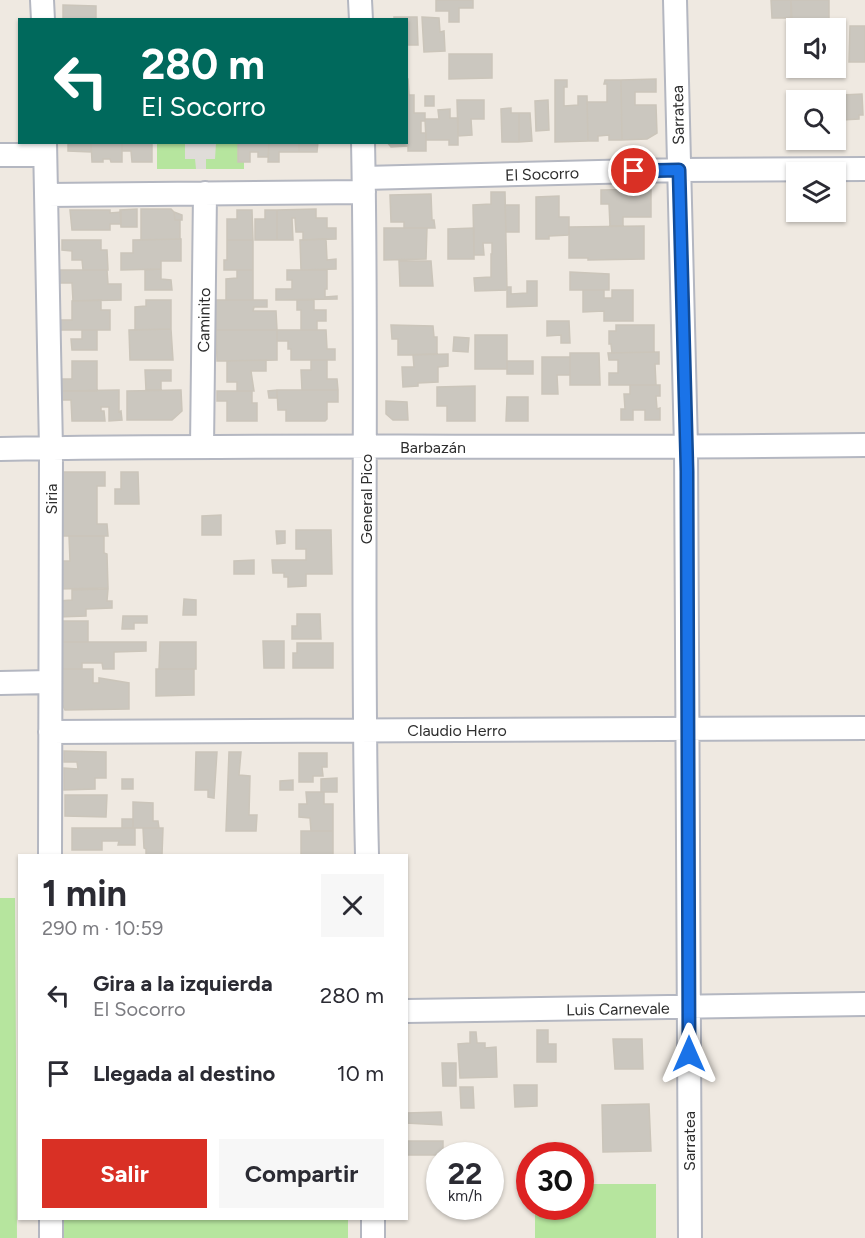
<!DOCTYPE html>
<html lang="es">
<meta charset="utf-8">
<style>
body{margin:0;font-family:Figtree,sans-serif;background:#f7f7f7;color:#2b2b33;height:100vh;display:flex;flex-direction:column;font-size:22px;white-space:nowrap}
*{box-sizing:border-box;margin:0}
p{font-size:20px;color:#7c7c81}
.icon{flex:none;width:33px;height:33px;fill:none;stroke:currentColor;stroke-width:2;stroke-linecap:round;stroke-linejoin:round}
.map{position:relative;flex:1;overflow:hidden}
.drawer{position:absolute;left:18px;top:854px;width:390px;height:366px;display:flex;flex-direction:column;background:#fff;border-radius:0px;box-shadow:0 2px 4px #0004}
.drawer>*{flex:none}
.hud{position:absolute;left:18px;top:18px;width:390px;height:126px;border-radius:0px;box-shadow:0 2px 4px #0004;background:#00695c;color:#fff;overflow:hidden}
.tools{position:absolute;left:786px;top:18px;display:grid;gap:12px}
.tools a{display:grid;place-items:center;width:60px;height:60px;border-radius:0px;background:#fff;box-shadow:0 2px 4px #0004;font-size:30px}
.speed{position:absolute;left:426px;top:1142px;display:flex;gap:12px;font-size:30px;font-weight:700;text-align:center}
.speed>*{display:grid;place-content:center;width:78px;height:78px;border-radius:50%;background:#fff;box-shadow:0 2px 4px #0004;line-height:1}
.speed small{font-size:15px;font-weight:400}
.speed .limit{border:9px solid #d22;background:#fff;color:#111}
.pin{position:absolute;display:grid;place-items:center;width:51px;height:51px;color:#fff;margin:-26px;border:3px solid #fff;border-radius:50%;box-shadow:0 2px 6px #0007}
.me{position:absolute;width:66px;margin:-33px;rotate:0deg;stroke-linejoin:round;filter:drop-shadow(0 0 4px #0008)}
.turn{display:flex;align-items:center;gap:21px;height:126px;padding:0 24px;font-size:27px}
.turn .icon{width:78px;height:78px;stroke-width:2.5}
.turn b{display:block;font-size:42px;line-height:51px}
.round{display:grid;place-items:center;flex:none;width:63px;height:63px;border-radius:0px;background:#f7f7f7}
.headline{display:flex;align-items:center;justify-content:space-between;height:102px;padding:0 24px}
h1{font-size:36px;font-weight:700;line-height:45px}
.primary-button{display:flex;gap:12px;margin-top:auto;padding:12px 24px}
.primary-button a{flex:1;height:69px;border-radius:0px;background:#d93025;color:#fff;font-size:24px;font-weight:700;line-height:69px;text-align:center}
.primary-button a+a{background:#f7f7f7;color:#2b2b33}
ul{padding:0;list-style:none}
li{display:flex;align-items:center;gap:18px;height:78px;padding:0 24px}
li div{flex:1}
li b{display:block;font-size:22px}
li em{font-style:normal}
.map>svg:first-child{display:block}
.green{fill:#b6e59e}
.plaza{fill:#dfdcd8}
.building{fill:#cbc7bf;stroke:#cbc5ba;stroke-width:1.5}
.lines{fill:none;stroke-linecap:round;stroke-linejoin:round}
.street-casing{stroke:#b4b7c1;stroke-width:26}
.street{stroke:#fff;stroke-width:22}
.route-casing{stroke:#114b97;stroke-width:15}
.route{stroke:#1a73e8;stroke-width:10}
.labels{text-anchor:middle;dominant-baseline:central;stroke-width:5;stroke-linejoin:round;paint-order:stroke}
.street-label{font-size:16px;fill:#2e2e2e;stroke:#fff}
</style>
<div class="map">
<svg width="865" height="1238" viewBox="0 0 865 1238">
<rect width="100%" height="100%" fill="#efe9e1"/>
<path class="green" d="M157,143H244V169H157Z
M0,898H15L17,1238H0Z
M581,1184H656V1238H535V1206H580Z
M63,1218H348V1238H63Z"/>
<path class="plaza" d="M185,143H216L215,159H206V169H196L195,159H185Z"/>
<path class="building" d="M436,0H473V8H459V22H449V11H436Z
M771,0H791V18H772Z
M791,0H829V19H792Z
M63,5L96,6V20H63Z
M394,17H417L418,45H406V20H394Z
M422,17L439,18L440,32L444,31L445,51L424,52Z
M850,26H865V62H849Z
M449,54H492V78L449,79Z
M792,56H796V68H810V71H792Z
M406,79H408L409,95H414V113H425V121H421V133H426V151H408V146L391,147L387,142H406Z
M656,79V92H635V105H656L657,133L647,139L622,140L621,80Z
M555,80H567V87H564V106L578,105V96H587L588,141L555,142Z
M605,80H621L622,140H609V135L598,136V141H588L587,102H607V84H604Z
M862,94L863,115H859V119L842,120V95Z
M425,96H434V106H425Z
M457,100H484V119H471L472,135L458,136Z
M548,100L549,130L536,131L535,101Z
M511,108V113H519V142H502L501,109Z
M450,109V118H458V145H449V140H426L425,119H439L438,110Z
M519,113H530L532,141L519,142Z
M68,142H91V152L68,151Z
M91,142H122V162H111L110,159H103V162H92Z
M122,142H152V162H132L131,151H122Z
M238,142H269L268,157H258V152H250V162H238Z
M269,142H299V152H279V162H268Z
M299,142H318L317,152H299Z
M651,189V217H623V226H610L609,204H601V190Z
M491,192H505L507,290L475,291L474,278L491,277V254H492V243H483L484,255H474L473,205L491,204Z
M431,194L432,220H434L435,228H404V222H391L390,195Z
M559,196V217H569V235L549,236V239H536V197Z
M505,205H519V232H506Z
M137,209V227H121L120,210Z
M141,209H171L174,212L175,220H180V239L141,240Z
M316,209V218H327V228H336V239L303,240V232H296L295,218H292L293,240H277V210Z
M70,210H110V213L121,212V224H110V230H72Z
M237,210H252L253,240H227V219H237Z
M265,210H277V240H255V219H265Z
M174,212L182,215V220H175Z
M644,226V259L588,260V258H569V227Z
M384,228H427L426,259L384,260Z
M474,228V259H448V229Z
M181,239V261H161V269L121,270V253H133V240Z
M326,239L327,260L336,259V269L301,270L300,240Z
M62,240H101V250H107L108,270H83L82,260H72V251L62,250Z
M227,240H253V270H224V260H227Z
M399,261H431L433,286H400Z
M161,269V279L171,280L172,290H145V270Z
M60,270H107L108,284H121V300L73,301L72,283H60Z
M237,270H253V300H226V279L237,278Z
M287,270H327V289H325V297L337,296V299L276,300V289H292V280H287Z
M570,272L609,274V290H570Z
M527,281H537V306L507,307V287H511V294L527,293Z
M583,290H604V298H612V290H633V321H604V311L583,312Z
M101,300V310H110V330H60V320H72V301Z
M146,300H171V329L135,330V307L146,306Z
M216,300H267V307H254L253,311H276L277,330H216Z
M297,300H314V310H326V321H317V330H301V310H297Z
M547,321H569L570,343H561V335L547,336Z
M391,325L433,326L434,337H437V354L398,355V339H392Z
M616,325H654V352L612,353L611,344H609V331H616Z
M171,329L173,360H130L129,330Z
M82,330H97V350H72L71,339H82Z
M216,330H277V360L217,361Z
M277,330H326L327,349H335V360H291V349H288V341H277Z
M475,335H507V369H475Z
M454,337L469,338L468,352L453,351Z
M659,352V364H655L656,385H609V373H618V360H609L608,353Z
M570,353H599L600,385H570Z
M448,354V366L438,367V382L418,383V386L403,387L402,367H414L413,355Z
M542,357H570V375H557L558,394H542Z
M266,360V371H251L254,391H237V382H227V361Z
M311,360H327V379H337L338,390H302L301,370H311Z
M72,361H97V391H61V379H72Z
M507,361H533V374H507Z
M145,370H171V381H161V390H146Z
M630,385H660V396H656L657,409L660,408V420H645V410H633V420H621V409H625L624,394H630Z
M475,386V421H447V406H437V387Z
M119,390V412L121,411L122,420L109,421V407H101V411H104L105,421H72L71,400H61V391Z
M181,390L182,411L172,420H127V391Z
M277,390V398H269L268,391Z
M277,390H338V402H327V419L325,421H286V410H278Z
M217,391H252V403H257V421H227V401H217Z
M507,397H528V421H506Z
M386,401L407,402L408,420H393L386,414Z
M62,472H105V486H97V524H107L108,536H61Z
M121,472H138L139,504H115V489H121Z
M221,515V535H202V516Z
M296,530H331L332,574H306V586L288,587V577H284V573H273L272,560H306V549H296Z
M276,531H285V543L277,544Z
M69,536H104V553L107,554L108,588L58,589V561H70Z
M254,560V574H234V561Z
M108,589L107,601H112V608L86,609V616L58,617V601L72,600V590Z
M184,599L196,600V615H183Z
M297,614H320L321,639H292V626H297Z
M123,616H147V623H134V629H122Z
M58,621H88V642H58Z
M263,641H284V668H264Z
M58,642H146V651L114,652V669H103L102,663H82V669H58Z
M160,642H196V669H159Z
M297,643H333V668H293V653H297Z
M58,669H93V683H99V678L129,683V709L65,710L62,704H59Z
M156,669H194V695L156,696Z
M64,751L106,752V778H95V789L64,790V768L78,769L77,762H64Z
M196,752H217L214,798L208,797V790H195Z
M229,752H241L239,775L250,776L249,815H257L256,831H226Z
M299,753H327V767H322L323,776H313V782H299Z
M337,778V792H321V779Z
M122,779H133V789H122Z
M293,780V790H280V781Z
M306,792H324V804H333V831H311L310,818L299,817V804H307Z
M65,795H107L106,817L65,816Z
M133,802L153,803V821H158L159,828H133Z
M122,819H133V828H122Z
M72,828H135V845H118L119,841H102V850H72Z
M143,828H163L162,855H146V849L144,848Z
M301,831H333V855H301Z
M537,1030H548V1044H556V1062H537Z
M470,1032H476L477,1043H485V1048L496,1047L497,1077L460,1078L458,1044L470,1043Z
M613,1039H642L643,1069H615Z
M442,1063H456V1086H443Z
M514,1085H537V1106L515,1107Z
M460,1087H473L474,1108H461Z
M649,1104L651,1151L603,1152L602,1105Z
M441,1112L442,1125L406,1123V1113Z
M406,1141H443V1155H406Z"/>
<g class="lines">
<defs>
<path id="street" d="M42,0L43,20
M360,0L361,20
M675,0L686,447L690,1238
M45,142L51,449L50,855
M363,142C368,380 361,618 367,855
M0,155H45
M364,178L679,170L865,169
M47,195L364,192
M202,447L205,193
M0,449C288,444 577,449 865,445
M0,683L50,682
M50,732L865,728
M406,1011L865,1004
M373,1218V1238
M51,1238V1218"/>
</defs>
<use href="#street" class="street-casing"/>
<use href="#street" class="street"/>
</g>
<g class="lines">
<defs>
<path id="route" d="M634,171L679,170L687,471L689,1054"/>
</defs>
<use href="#route" class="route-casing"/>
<use href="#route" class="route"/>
</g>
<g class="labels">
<g class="street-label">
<text transform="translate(678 115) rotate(-91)">Sarratea</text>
<text transform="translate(542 174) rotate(-2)">El Socorro</text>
<text transform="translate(204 320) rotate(-89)">Caminito</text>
<text x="433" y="447">Barbazán</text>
<text transform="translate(51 499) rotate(-90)">Siria</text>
<text transform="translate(366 499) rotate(-90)">General Pico</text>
<text x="457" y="730">Claudio Herro</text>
<text transform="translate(618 1009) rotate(-1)">Luis Carnevale</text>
<text transform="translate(689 1141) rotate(-90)">Sarratea</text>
</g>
</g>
</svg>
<div class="tools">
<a><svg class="icon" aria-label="sound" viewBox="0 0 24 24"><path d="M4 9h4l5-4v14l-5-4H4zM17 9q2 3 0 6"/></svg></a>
<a><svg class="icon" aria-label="search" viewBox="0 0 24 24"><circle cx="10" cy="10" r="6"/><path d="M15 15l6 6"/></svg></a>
<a><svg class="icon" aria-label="layers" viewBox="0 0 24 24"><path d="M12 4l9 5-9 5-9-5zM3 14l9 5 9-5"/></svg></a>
</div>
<div class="speed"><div>22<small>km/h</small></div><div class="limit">30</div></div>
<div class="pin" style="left:634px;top:171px;background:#d93025"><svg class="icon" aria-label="arrive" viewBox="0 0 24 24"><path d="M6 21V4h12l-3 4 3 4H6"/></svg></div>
<svg class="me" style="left:689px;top:1054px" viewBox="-20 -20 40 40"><path d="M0-17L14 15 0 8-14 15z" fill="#1a73e8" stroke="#fff" stroke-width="4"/></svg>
<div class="hud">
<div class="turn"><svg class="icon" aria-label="left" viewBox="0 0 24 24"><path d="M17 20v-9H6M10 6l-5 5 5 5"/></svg><div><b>280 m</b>El Socorro</div></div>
</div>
<section class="drawer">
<div class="headline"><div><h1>1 min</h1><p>290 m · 10:59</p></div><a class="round"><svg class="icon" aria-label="close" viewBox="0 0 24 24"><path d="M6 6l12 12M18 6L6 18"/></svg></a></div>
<ul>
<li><svg class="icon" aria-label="left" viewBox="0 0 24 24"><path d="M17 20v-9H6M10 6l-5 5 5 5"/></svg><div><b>Gira a la izquierda</b><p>El Socorro</p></div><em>280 m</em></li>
<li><svg class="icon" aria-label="arrive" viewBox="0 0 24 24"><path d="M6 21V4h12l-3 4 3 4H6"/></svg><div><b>Llegada al destino</b></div><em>10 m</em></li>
</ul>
<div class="primary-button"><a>Salir</a><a>Compartir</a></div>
</section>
</div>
